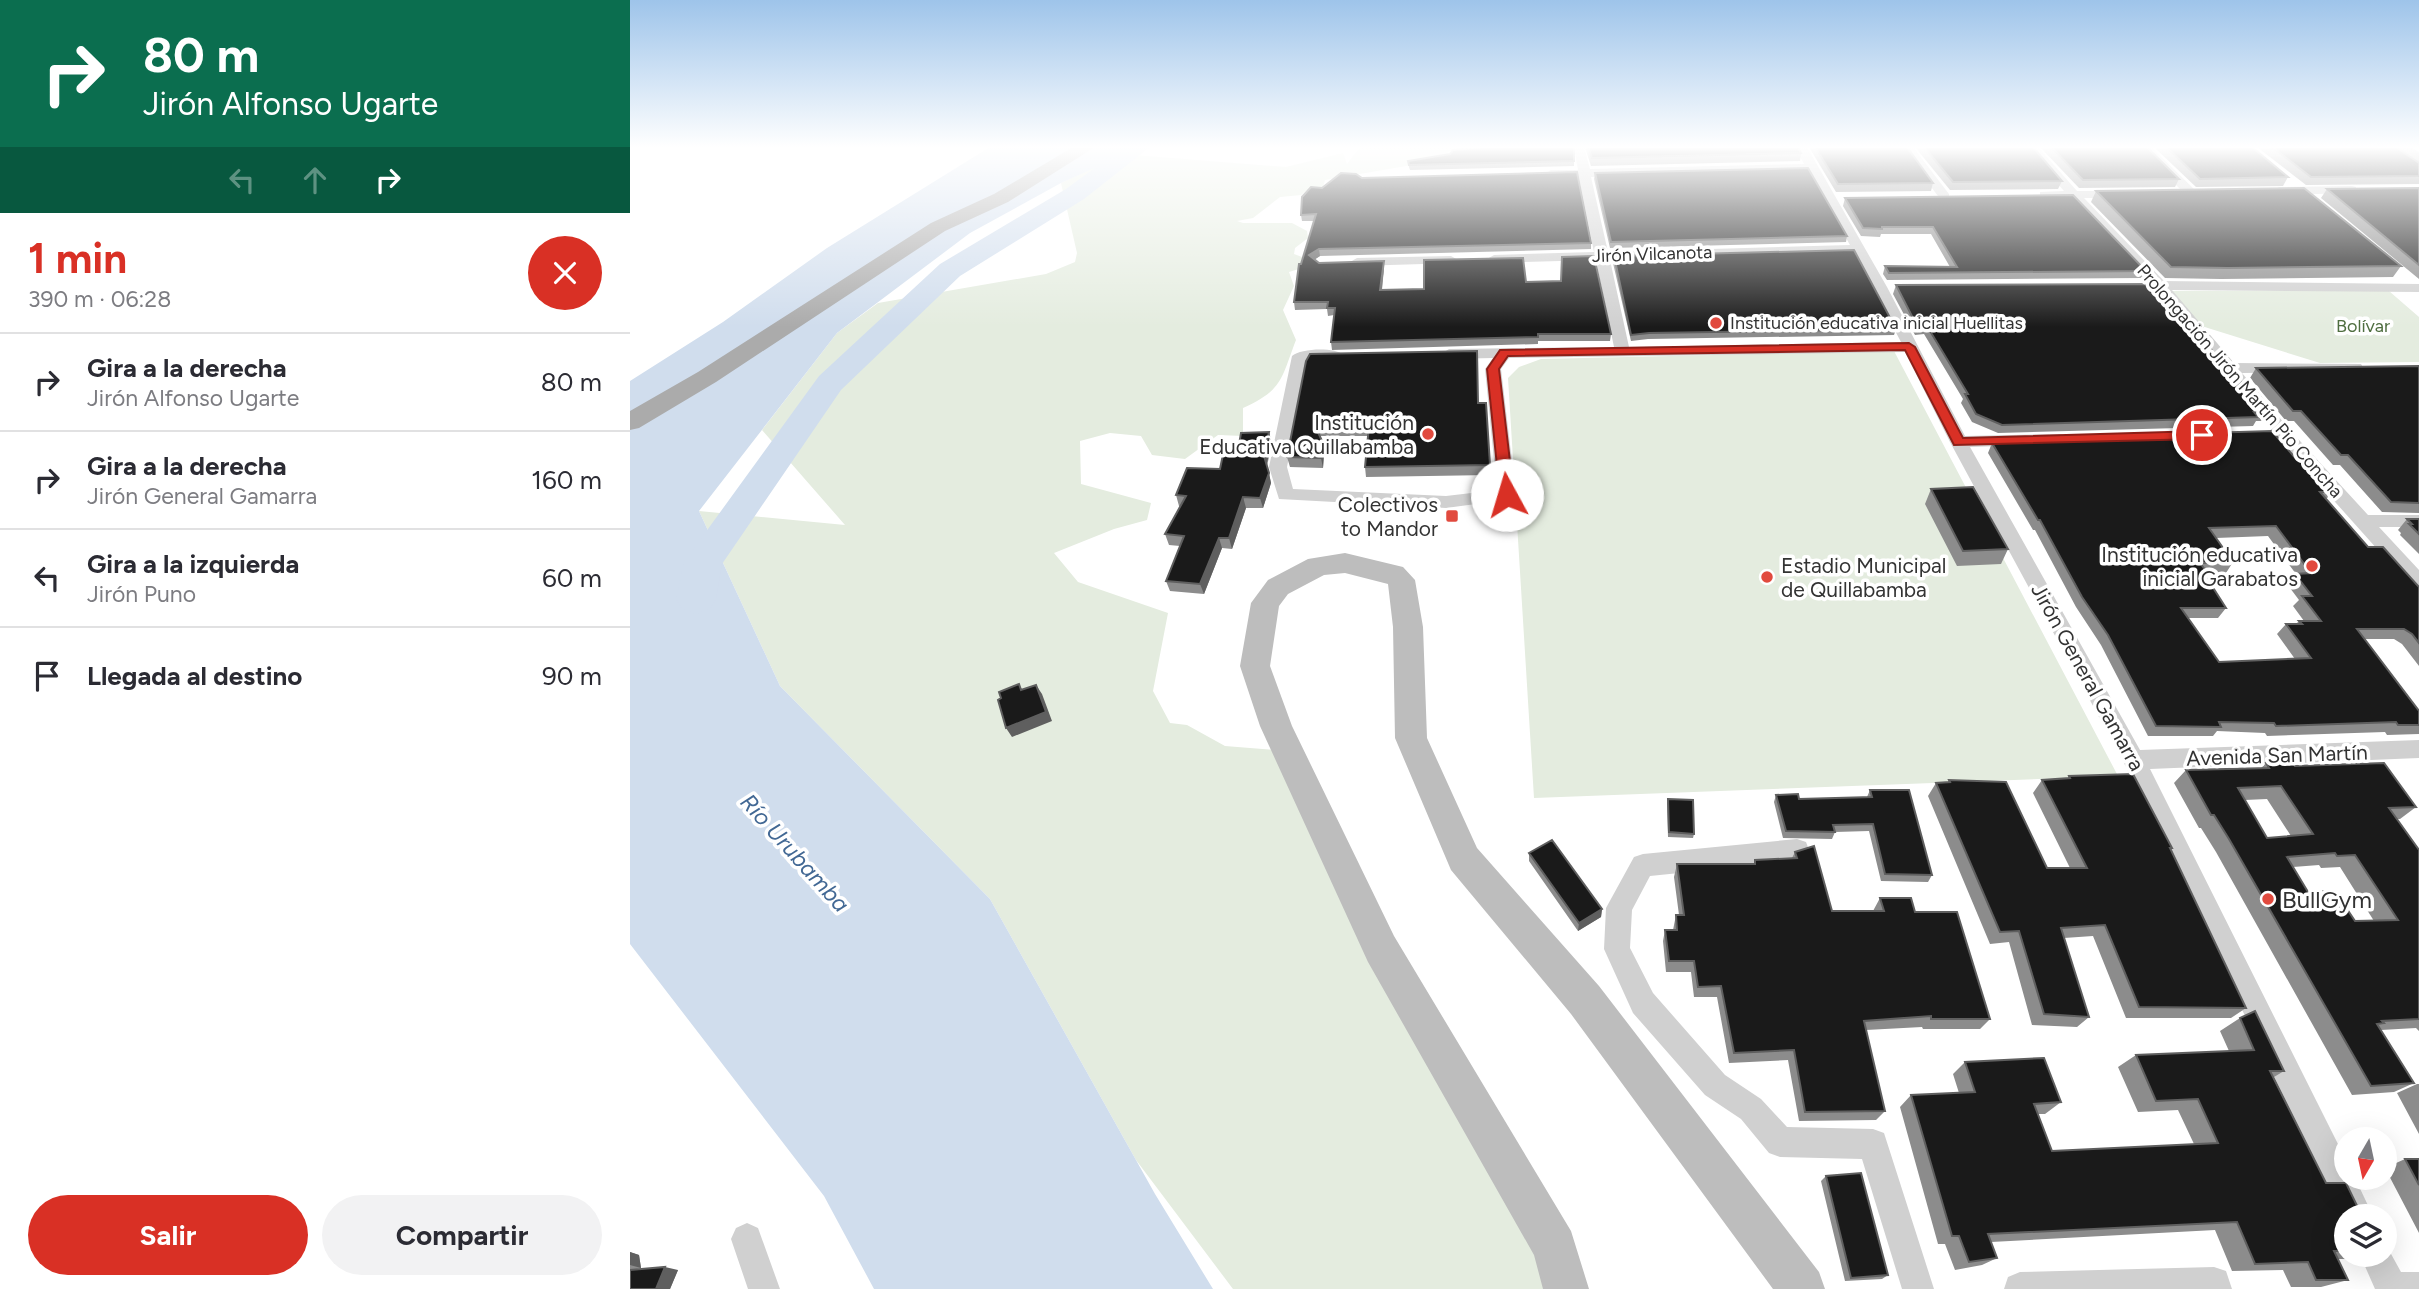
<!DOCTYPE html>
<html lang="es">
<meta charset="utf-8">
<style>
body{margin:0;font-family:Figtree,sans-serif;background:#f2f2f3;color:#2b2b33;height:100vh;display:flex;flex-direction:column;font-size:26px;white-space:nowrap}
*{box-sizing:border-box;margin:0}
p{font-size:23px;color:#7c7c81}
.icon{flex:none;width:38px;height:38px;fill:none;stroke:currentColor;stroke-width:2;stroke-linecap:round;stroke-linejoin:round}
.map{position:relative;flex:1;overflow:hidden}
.side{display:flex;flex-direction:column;background:#fff;width:630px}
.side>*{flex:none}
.top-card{background:#0b6e4f;color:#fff;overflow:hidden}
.needle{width:46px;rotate:189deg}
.controls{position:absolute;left:1704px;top:1127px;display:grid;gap:14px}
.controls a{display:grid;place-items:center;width:63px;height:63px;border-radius:50%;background:#fff;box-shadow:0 7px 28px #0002;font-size:35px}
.pin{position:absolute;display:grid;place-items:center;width:60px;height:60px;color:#fff;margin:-30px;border:4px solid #fff;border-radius:50%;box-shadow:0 2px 7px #0007}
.me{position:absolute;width:77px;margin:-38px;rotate:354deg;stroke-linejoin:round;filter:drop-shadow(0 0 5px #0008)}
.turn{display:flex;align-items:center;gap:24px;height:147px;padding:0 28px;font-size:32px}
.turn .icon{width:91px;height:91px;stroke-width:2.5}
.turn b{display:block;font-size:49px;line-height:60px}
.lanes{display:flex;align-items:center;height:66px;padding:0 28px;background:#0003;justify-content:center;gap:35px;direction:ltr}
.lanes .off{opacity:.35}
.round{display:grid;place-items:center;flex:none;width:74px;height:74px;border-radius:37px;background:#f2f2f3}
.summary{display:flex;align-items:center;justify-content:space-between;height:119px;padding:0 28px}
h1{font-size:42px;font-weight:700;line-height:52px;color:#d93025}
.primary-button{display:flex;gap:14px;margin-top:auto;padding:14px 28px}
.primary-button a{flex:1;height:80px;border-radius:42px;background:#d93025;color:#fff;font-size:28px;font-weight:700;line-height:80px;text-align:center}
.primary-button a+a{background:#f2f2f3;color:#2b2b33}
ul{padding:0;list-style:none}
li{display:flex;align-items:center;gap:21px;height:98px;padding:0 28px;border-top:2px solid #e1e1e2}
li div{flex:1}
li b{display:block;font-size:26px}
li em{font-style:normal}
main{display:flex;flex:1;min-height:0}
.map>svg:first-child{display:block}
.green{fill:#e4ecdf}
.water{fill:#d0dded}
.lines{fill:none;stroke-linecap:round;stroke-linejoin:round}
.river{fill:#d0dded;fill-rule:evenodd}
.street{fill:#d0d0d0;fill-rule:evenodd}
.secondary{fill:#bdbdbd;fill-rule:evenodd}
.primary{fill:#ababab;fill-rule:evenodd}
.highway{fill:#9a9a9a;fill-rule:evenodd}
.wall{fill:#8c8c8c;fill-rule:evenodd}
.shaded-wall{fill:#5f5f5f}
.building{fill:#1a1a1a;stroke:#5f5f5f;stroke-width:2;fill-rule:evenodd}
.route{fill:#d93025;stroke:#8d1f18;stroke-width:2}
.poi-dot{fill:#e14a3e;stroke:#fff;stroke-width:2.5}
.labels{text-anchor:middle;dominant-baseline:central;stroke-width:7;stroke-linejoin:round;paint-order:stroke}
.far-street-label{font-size:18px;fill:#333;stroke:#fff}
.far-poi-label{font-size:18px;fill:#333;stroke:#fff;text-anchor:start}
.far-park-label{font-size:18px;fill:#4f6e40;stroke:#fff}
.poi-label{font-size:21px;fill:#333;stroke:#fff;text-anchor:end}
.street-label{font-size:21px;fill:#333;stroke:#fff}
.water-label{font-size:23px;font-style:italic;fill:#426894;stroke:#fff}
.near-poi-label{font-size:24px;fill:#333;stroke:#fff;text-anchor:start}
</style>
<main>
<section class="side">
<div class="top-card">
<div class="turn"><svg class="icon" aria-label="right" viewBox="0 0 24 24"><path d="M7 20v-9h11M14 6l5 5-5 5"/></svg><div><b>80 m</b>Jirón Alfonso Ugarte</div></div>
<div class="lanes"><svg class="icon off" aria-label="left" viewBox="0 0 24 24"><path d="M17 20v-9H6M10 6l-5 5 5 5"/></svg><svg class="icon off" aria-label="ahead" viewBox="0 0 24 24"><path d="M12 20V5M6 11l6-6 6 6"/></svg><svg class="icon" aria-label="right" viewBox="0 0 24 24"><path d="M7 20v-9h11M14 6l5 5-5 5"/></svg></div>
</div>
<div class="summary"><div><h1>1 min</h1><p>390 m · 06:28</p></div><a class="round" style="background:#d93025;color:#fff"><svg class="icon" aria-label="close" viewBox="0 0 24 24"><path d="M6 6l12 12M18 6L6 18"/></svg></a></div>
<ul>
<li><svg class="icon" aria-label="right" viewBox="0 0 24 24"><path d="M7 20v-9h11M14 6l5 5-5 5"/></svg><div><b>Gira a la derecha</b><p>Jirón Alfonso Ugarte</p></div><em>80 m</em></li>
<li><svg class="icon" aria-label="right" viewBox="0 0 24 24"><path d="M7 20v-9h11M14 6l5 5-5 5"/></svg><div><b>Gira a la derecha</b><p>Jirón General Gamarra</p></div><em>160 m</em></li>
<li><svg class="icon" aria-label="left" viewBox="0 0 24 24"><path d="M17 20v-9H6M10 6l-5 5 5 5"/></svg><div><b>Gira a la izquierda</b><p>Jirón Puno</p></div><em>60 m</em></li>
<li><svg class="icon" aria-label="arrive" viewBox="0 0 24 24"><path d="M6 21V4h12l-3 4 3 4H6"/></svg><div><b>Llegada al destino</b></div><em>90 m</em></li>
</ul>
<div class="primary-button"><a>Salir</a><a>Compartir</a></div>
</section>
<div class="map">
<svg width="1789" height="1289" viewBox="0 0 1789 1289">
<rect width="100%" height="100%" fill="#fff"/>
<path class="green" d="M730,147H837H826L805,161L695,180L692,191L677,190L671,195L650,197L623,218L607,221L613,223H662L677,231L678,238L665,248L664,254L688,263L659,272L664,286L653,310L666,340C651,379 653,390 613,408V436L588,435L555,459L522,455L511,436L480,433L450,441L451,484L521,503L517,520L484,529L424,553L448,582L538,613L523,691L540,723L557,725L595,746L659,751L936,1289H603L506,1160L360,899L150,686L69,511L215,525L132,430L207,333L248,303L416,274L445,262L447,253L431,183L492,154L656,167L713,153L717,164Z
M1734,290L1759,291L1789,317V362L1690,363L1565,324L1536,291Z
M1264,351L1488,776L904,798L878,378L889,367L911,359Z"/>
<path class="water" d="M360,147H511L431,183L340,233L207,333L69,511L150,686L360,899L525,1194L583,1289H244L194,1196L0,944V381L93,322L197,248Z"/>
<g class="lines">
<path class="river" d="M493,147H520L454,199L330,276L211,390L92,564L86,599L80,609L66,614L52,609L46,599L54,562L189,376L310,264L436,189Z"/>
<path class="street" d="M944,147H954L960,169L1174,164L1165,147H1177L1257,287L1335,436L1431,434L1440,439L1431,444L1340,447L1510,750L1789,740V758L1520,769L1717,1162V1178H1725L1743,1216H1717L1716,1227L1495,765L1320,442L1275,352L879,358L871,369L886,495L883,499L816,508L649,499L639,467L662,356C671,348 705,347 714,355L706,360H677L657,467L663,489L816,496L867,490L855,369L863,358L819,359L811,354L819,349L984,347L966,260L864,263L857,259L864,255L964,252L949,177L921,178L915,174L921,170H948ZM1178,171L1220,245L978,252L961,177ZM1224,253L1271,342L999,347L980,260Z
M1271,147H1283L1319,194V200H1311Z
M1396,147H1408L1447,191H1495L1497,194L1491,198H1454L1534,281L1789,284V292L1542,290L1604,363L1731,364L1733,367L1731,370L1725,372L1612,373L1659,429L1738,515H1789V527H1749L1789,570V590L1782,588L1647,437L1531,294L1526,289L1517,288L1515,285L1519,281L1440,198H1410V192L1434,191Z
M1508,147H1521L1565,190V196H1557Z
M1722,186L1726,187V193L1649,195L1643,191L1649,187Z
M821,256L828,260L826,263L727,266L720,262L727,258Z
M1167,839L1176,842L1179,850L1176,858L1167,861L1020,876L1002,910L1000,948L1023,993L1095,1075L1131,1099L1157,1127L1243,1129L1254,1133L1304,1289H1272L1232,1159L1150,1157L1139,1153L1111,1119L1075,1095L1003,1013L974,949L976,908L1004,857L1013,854Z
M117,1223L128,1228L150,1289H118L101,1239L106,1228Z
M1755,1243L1771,1272H1789V1289H1745L1730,1255H1755Z
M1584,1267L1596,1271L1602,1289H1374L1378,1277L1390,1272Z"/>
<path class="secondary" d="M715,553L773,567L785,580L793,627L797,738L847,848L969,986L1189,1272L1195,1289H1143L941,1014L821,870L765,738L763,627L758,584L715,573L694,575L658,594L649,606L640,666L662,726L764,936L941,1231L959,1289H913L904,1255L738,962L630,726L610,666L621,603L638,580L678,559Z"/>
<path class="primary" d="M443,147H465L378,202L315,231L86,382L9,428L0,430V411L68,372L301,223L364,194Z"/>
<path class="highway" d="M1755,147H1781L1789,152V169L1781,167Z"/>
</g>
<path class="wall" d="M944,147V166L780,170L779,167L778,161Z
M955,147H1168L1171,153L1170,161L961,166Z
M1179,147H1277L1303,183L1301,191L1206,192Z
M1285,147H1403L1432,181L1428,189L1320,190Z
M1410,147H1517L1549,179L1545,187L1449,188Z
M1524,147H1622L1658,177L1653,186L1566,187Z
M1627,147H1766L1789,163V184L1676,185Z
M965,173L1217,236L1216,242L980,248L964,179Z
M732,178L961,243V249L690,256L685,259L689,263L754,268L752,290L794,289L896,282L981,334L980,341H908V344L702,350L701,342L704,315L698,316L697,309L665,310L664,302L671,264L684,221H672L671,215L692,188Z
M1789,188V279L1691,198L1697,189Z
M1466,191L1771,266L1763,277L1591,279L1535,278L1461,202Z
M1215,198L1516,271L1512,278L1257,280L1253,274L1255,266L1320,267L1301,234H1251L1250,237L1231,236L1213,206Z
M984,256L1266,329L1264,335L1018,339L1001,341L983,263Z
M1266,285L1565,328L1562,332L1636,412L1631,421H1626L1623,426L1368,433L1342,422L1331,403L1333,399L1294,334L1285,335L1263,294Z
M676,361L848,403H856L860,475L736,477L735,467L738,436H689L694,453L693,468L660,467L657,457Z
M1789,366V513L1752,512L1710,465H1703L1664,421H1656L1620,378L1626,368Z
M639,432L642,443L637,466L641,483L633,508H616L602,549L592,548L574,594L540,591L536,581L550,546L539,545L535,534L551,506H549L546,495L590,469L609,445Z
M1406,438L1667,460L1703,492L1696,499L1738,547L1789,587V666L1772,644L1764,639H1734L1789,711V734L1757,735L1755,732L1637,736L1635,733L1587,731L1583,736H1518L1471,645L1446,607L1405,530H1403L1358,453L1362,443L1404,442ZM1638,536L1666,574L1657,584L1669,600L1663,606L1674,621H1669L1666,624H1656L1647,634L1665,659L1589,662L1558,618H1588L1596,608L1577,578L1579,575L1578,573H1596L1603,562L1586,538Z
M1301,489L1378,549L1371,564L1327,566L1295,504Z
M1777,519H1789V554L1770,535L1771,533L1768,530Z
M1636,763L1665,766L1786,807L1770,819H1767L1789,850V1031L1786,1028L1751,1030L1784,1083L1764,1092L1722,1095L1586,852L1571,828H1569L1544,783L1556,770L1631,768ZM1637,799L1661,836L1637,838L1615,800ZM1689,865L1691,868L1710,867L1744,921H1725L1678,892L1663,867Z
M1439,776L1542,848L1541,850L1616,1008L1601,1018H1496L1463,936L1434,938L1459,1017L1447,1027L1402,1025L1379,942L1360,944L1298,796L1306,783L1318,782L1319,780L1417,868H1440L1403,793L1412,780L1437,779Z
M1240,790L1302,875L1298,882L1251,881L1239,831L1205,832L1202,839L1153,838L1144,802L1146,795L1169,799L1237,797Z
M1038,799L1064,834L1063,838L1038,837L1037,803Z
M1165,852L1202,911H1243L1250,898L1285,912L1360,1019L1350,1029H1293L1292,1027L1236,1030L1255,1111L1246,1120L1169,1121L1158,1060L1099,1063L1087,997H1064L1061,972H1036L1033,941L1035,930H1043L1046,915H1049L1044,877L1047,864H1124L1125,860L1162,858Z
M899,853L972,909L971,917L948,931L899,861Z
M1610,1018L1654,1071L1644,1077L1696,1183L1717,1216V1255H1738L1723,1259H1708L1718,1280L1691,1287H1661L1653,1270L1602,1271L1585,1230L1361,1242L1367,1258L1352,1265L1325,1270L1315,1244H1308L1270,1107L1281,1095L1329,1093L1323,1074L1335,1062L1431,1102L1415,1114H1408L1422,1151L1564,1144L1548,1110L1508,1112L1488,1067L1506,1055L1599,1051L1590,1031Z
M1787,1084H1789V1134L1767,1093Z
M1775,1159H1789V1233L1755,1168Z
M1196,1176L1258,1275L1252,1279L1215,1281L1191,1181Z
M0,1252L9,1255L11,1268L3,1270H48L40,1289H0Z"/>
<path class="shaded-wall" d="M689,249L690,256L681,262L679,255Z
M754,261V268L751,297L750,290Z
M639,432L642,443L636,466L634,456Z
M693,443L694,453L693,468L691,458Z
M639,473L641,483L633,508L630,498Z
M613,497L616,508L602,549L599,538Z
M589,538L592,548L574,594L570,584Z
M406,685L412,694L422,721L382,737L376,728Z
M972,909L971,917L948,931L949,923Z
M0,1252L9,1255L11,1268L0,1265Z
M35,1267L48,1270L40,1289H26Z"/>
<path class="building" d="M856,147H944V161L779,165L778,161L820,154L823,150Z
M958,147H1168L1171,153L962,158Z
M1185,147H1277L1303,183L1208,184Z
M1294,147H1403L1432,181L1323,182Z
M1421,147H1517L1549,179L1453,180Z
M1536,147H1622L1658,177L1570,179Z
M1642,147H1766L1789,163V176L1681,177Z
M1178,168L1217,236L981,242L965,173Z
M947,172L961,243L689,249L679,255L689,263L754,261L750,290L794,289V260L893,258L896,282L931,281L932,257L964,256L981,334H908V337L701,342L705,308H697L698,302H664L669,264H671L686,214L671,215L672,197L681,187L692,188L711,173L726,174L732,178Z
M1674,188L1771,266L1598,268L1541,267L1466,191Z
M1789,188V265L1697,189Z
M1443,195L1516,271L1259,273L1255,266L1327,267L1303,227H1252V229L1233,228L1215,198Z
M1224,250L1266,329L1019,333L1001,335L984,256Z
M1525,284L1565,328H1559L1598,366L1636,412H1624L1628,417L1372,425L1346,414L1335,394H1338L1297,326H1287L1266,285Z
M847,351L848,403H856L860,465L735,467L739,426H685L693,443L691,458L657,457L676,361L680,354Z
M1789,366V503L1761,502L1718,455H1711L1671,411H1663L1626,368Z
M1642,431L1667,460H1676L1703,492H1690L1738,547H1753L1789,587V643L1782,634L1774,629H1727L1789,711V725H1768L1766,722L1646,726L1644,723L1589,722L1591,727L1526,726L1478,635L1452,597L1410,520H1408L1362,443L1416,442L1406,438ZM1646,526L1681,573L1665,574L1682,596H1672L1691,621H1669L1672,624H1656L1681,658L1589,662L1551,608H1596L1575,575H1579L1570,563L1603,562L1579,528Z
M639,432L634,456L639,473L630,498L613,497L599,538H589L570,584L536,581L554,536L535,534L556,496L546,495L557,468L590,469L595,445H609L611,433Z
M1343,487L1378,549L1333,551L1301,489Z
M1777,519H1789V534L1779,524H1782Z
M389,684L391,690L406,685L416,712L376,728L368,700L371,698L369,692Z
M1663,762L1665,766L1754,763L1786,807L1759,808L1789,850V1019L1752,1021L1754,1023L1747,1024L1784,1083L1741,1086L1599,839L1584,815H1581L1556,770L1639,768L1636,763ZM1651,786L1683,834L1637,838L1608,788ZM1705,853L1707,856L1725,855L1768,920L1725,921L1705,891L1678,892L1657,857Z
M1503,774L1542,848H1540L1616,1008L1509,1007L1475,925L1431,928L1459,1017L1414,1014L1389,931L1370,932L1306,783L1320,782L1319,780L1376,782L1417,868H1457L1412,780L1440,778L1439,776Z
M1240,790H1279L1302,875L1255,874L1243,824L1203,825L1205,832L1156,831L1146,795L1168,794L1169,799L1242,797Z
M1038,799L1063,800L1064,834L1039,832Z
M922,840L972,909L949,923L899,853Z
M1184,846L1202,911H1254L1250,898H1281L1285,912H1327L1360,1019H1301V1016L1234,1021L1255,1111L1175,1112L1164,1050L1104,1053L1091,986L1068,987L1064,961H1039L1035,930H1047L1046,915H1054L1047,864H1125V860L1167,858L1165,852Z
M1625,1011L1654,1071H1640L1696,1183H1716L1732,1216H1717V1251H1704L1718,1280H1686L1678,1262L1625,1264L1607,1222L1358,1234L1367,1258L1339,1262L1329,1236H1322L1281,1095L1345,1092L1335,1062L1414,1058L1431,1102L1404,1104L1422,1151L1588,1143L1568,1099L1526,1101L1506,1055L1624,1050L1610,1018Z
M1775,1159H1789V1185Z
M1231,1173L1258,1275L1221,1278L1196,1176Z
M35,1267L26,1289H0V1270Z"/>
<linearGradient id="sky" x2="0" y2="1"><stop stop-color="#9ec4ea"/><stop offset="0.45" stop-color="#fff"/><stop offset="1" stop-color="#fff" stop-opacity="0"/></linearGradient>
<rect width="1789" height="327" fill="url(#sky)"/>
<path class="route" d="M1279,343L1285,347L1333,438L1572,431L1578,435L1572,439L1324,445L1275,350L878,356L869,369L884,495L877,499L870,495L857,369L870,350Z"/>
<g class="poi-dot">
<circle cx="1086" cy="323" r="7"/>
<circle cx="798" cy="434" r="7"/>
<rect x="815" y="509" width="14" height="14" rx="3.5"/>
<circle cx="1682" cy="566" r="7"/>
<circle cx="1137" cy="577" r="7"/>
<circle cx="1638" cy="899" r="7"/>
</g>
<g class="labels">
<g class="far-street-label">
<text transform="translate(1022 254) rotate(-2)">Jirón Vilcanota</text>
<text transform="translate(1610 381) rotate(49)">Prolongación Jirón Martín Pio Concha</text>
</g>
<g class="far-poi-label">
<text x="1100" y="323">Institución educativa inicial Huellitas</text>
</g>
<g class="far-park-label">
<text x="1733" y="326">Bolívar</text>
</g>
<g class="poi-label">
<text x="784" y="422">Institución<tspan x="784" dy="24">Educativa Quillabamba</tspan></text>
<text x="808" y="504">Colectivos<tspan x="808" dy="24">to Mandor</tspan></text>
<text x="1668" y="554">Institución educativa<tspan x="1668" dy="24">inicial Garabatos</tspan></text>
<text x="1151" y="565" text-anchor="start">Estadio Municipal<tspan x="1151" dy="24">de Quillabamba</tspan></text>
</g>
<g class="street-label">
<text transform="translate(1458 677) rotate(61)">Jirón General Gamarra</text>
<text transform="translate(1647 755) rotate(-2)">Avenida San Martín</text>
</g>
<g class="water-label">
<text transform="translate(165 853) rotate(48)">Río Urubamba</text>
</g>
<g class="near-poi-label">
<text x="1652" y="899">BullGym</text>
</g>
</g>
</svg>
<div class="controls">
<a><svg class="needle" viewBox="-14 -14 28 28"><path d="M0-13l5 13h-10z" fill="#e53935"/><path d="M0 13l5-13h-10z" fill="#7c7c81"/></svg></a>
<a><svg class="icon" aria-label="layers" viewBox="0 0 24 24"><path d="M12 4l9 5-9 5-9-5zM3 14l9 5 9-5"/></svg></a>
</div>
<div class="pin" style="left:1572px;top:435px;background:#d93025"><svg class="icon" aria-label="arrive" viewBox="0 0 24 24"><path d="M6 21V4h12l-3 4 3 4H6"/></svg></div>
<svg class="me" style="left:877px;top:495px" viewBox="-20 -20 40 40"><circle r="19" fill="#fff"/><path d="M0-13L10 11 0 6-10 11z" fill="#d93025"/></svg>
</div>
</main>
